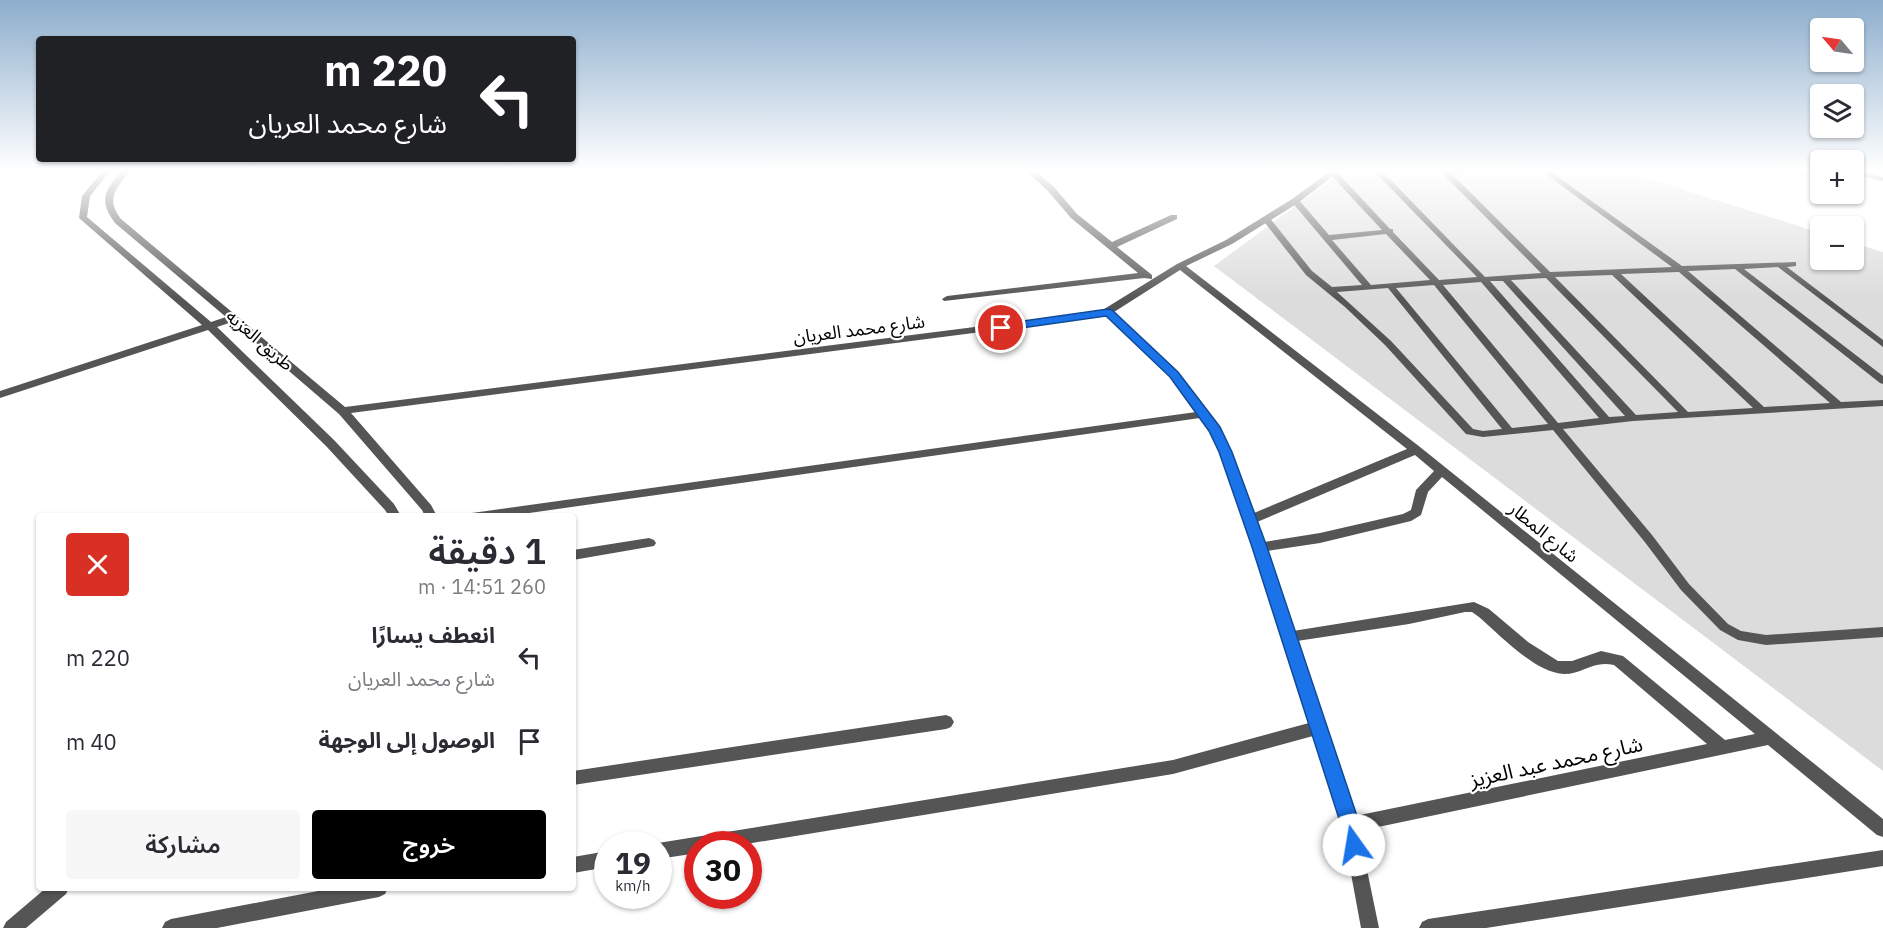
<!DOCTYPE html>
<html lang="ar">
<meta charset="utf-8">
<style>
body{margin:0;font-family:"IBM Plex Sans","Noto Sans Arabic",sans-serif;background:#f7f7f7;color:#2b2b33;direction:rtl;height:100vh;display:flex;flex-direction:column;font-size:22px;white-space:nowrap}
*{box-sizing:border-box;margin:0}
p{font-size:20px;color:#7c7c81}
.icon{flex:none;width:33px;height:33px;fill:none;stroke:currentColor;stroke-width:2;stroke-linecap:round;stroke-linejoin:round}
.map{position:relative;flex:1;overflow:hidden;direction:ltr}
.panel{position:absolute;left:36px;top:513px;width:540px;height:378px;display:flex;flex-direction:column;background:#fff;border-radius:6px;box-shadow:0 2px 4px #0004;direction:rtl}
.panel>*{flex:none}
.hud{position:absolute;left:36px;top:36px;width:540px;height:126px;border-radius:6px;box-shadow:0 2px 4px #0004;direction:rtl;background:#202124;color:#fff;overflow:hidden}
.needle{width:39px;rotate:299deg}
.controls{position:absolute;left:1810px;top:18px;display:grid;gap:12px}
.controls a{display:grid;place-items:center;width:54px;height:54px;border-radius:6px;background:#fff;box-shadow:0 2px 4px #0004;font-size:30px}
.speed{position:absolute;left:594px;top:831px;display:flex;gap:12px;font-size:30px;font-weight:700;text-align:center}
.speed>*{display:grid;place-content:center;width:78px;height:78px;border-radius:50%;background:#fff;box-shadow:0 2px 4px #0004;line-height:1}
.speed small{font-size:15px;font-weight:400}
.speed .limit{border:9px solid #d22;background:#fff;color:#111}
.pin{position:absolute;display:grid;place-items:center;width:51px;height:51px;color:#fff;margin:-26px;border:3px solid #fff;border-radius:50%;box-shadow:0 2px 6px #0007}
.me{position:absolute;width:66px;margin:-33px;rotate:347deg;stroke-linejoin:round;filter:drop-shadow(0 0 4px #0008)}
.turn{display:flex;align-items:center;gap:21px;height:126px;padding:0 30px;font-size:27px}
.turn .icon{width:78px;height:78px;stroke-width:2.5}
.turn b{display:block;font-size:42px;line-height:51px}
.round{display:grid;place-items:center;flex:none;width:63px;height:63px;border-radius:6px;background:#f7f7f7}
.summary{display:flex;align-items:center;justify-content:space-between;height:102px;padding:0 30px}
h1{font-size:36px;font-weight:600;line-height:45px}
.button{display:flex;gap:12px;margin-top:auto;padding:12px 30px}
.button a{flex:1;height:69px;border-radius:6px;background:#000;color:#fff;font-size:24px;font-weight:600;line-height:69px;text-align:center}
.button a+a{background:#f7f7f7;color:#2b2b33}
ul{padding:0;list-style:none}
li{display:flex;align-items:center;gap:18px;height:84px;padding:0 30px}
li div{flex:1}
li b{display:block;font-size:22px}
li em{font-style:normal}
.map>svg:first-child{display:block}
.green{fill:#dcdcdc}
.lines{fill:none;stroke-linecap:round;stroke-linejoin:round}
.path{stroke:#777;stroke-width:3;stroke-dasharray:1.5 2;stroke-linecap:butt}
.service{fill:#555;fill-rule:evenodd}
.minor{fill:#555;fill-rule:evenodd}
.route{fill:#1a73e8;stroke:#114b97;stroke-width:1.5}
.labels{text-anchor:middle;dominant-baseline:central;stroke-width:4.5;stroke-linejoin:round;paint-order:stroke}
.street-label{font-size:18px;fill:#000;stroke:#fff}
.near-street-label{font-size:21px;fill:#000;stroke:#fff}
</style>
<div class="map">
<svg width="1883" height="928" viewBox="0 0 1883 928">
<rect width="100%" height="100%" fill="#fff"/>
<path class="green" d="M1346,169H1617L1821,233V260H1854V243L1883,252V771L1214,266Z"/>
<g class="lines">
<path class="path" d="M1783,169L1821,178"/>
<path class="service" d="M1372,169H1380L1485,277L1541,273L1446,177V173L1456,169H1487L1483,171L1458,173L1453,175L1550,272L1672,267L1539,169H1547L1682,266L1796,262V266L1787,267L1883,340V347L1778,267L1744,269L1883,376V384L1880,383L1735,269L1688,271L1841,402L1883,400V406L1633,421L1563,429L1652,535L1689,584L1728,624L1741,631L1766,635L1883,627V637L1766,645L1738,640L1720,630L1681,590L1644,541L1553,430L1483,437L1466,434L1385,345L1345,307L1306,275L1262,219L1263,217H1269L1312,271L1332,287L1362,285L1291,201L1298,199L1329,235L1382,230L1329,173L1336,171L1390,229H1393V232L1439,280L1477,277ZM1386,234L1430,280L1371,285L1332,240ZM1679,272L1830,403L1764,407L1621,274ZM1612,275L1753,408L1688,412L1555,277ZM1546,278L1678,412L1636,415L1511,280ZM1490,281H1503L1625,416L1609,417ZM1481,282L1599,418L1558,423L1443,285ZM1434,285L1548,424L1512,428L1396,288ZM1388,288L1502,429L1483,431L1473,429L1391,341L1337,292Z"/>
<path class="minor" d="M104,169H112L90,196L87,217L211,322L226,317L115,223C97,198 106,190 123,169H131C118,188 104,197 121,219L345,407L1101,311L1177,264L1226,240L1292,199L1333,169H1342L1298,203L1232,244L1186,266L1420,447L1883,819V837L1877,835L1768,745L1359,831L1379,928H1361L1342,825L1313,736L1173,774L746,844H698V853L658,859V844H654L658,843L1173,760L1309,723C1288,657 1267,590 1244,523C1232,487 1223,449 1200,418L508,516H470L472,513L1196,412L1170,376L1106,316L351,413L431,505L437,516H425L422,510L339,414L232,322L217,327L334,440L394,504L401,516H389L385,510L326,446L208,330L0,398V391L202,325L79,218L82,196ZM1180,270L1407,449L1254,513L1232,452L1219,427L1178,372L1114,312ZM1415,455L1434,471L1416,490L1411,510L1403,514L1320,533L1264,542L1257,522ZM1442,477L1755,734L1725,740L1623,656L1601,651L1572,661H1558L1528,642L1489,609L1474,602L1293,631L1267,551L1320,543L1411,521L1421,515L1428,492ZM1465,612H1472L1479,617C1500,635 1535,673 1564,674C1583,674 1593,660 1614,665L1707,744L1355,816L1297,641L1409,624Z
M1024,169H1033L1054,187L1077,214L1112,242L1171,215H1177V219L1117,247L1152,275V279L1144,278L944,301L942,299L947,296L1138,273L1071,218L1048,191Z
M1854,170L1883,177V181L1854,174Z
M649,538L654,540L656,543L654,546L573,560V550Z
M946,715L951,717L954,722L951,727L946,729L573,785V771Z
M1883,850V866L1486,928H1419L1422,922L1428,919Z
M608,851V867L573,873V857Z
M46,888H69L66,894L26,928H3L6,922Z
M334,888H388L385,894L379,897L217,928H162L165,922L171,919Z"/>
</g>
<linearGradient id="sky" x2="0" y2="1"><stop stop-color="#8cadcc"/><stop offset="0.57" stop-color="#fff"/><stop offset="1" stop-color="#fff" stop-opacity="0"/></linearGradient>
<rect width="1883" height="299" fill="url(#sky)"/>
<path class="route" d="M1108,309L1112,310L1178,372L1220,427L1232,452L1267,547L1360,825L1364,845L1361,852L1354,854L1348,852L1341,825L1252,547L1219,452L1209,431L1170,377L1106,316L1001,331L995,328L1001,324Z"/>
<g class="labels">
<g class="street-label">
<text transform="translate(859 329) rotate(-7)">شارع محمد العريان</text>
<text transform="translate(260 340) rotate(41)">طريق العزيه</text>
<text transform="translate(1544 532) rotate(39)">شارع المطار</text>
</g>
<g class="near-street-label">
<text transform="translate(1556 761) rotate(-12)">شارع محمد عبد العزيز</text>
</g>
</g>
</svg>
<div class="controls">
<a><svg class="needle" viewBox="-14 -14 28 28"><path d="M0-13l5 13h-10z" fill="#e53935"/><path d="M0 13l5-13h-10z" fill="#7c7c81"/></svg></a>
<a><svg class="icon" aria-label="layers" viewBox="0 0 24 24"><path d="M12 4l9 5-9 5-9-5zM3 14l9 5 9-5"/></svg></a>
<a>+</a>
<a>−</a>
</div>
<div class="speed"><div>19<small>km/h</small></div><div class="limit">30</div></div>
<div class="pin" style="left:1001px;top:328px;background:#d93025"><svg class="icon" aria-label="arrive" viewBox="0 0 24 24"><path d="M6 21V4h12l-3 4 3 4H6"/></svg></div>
<svg class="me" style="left:1354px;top:845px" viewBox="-20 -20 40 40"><circle r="19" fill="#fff"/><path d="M0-13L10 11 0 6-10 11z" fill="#1a73e8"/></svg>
<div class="hud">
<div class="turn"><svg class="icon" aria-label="left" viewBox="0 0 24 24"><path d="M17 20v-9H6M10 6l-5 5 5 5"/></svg><div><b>220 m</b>شارع محمد العريان</div></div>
</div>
<section class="panel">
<div class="summary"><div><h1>1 دقيقة</h1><p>260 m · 14:51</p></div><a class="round" style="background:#d93025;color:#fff"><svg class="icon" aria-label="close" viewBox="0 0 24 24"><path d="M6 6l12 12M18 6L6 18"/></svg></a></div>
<ul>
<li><svg class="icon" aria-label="left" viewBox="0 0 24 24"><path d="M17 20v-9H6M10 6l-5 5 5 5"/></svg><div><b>انعطف يسارًا</b><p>شارع محمد العريان</p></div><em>220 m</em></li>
<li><svg class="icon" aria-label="arrive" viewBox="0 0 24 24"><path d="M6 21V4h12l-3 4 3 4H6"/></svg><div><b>الوصول إلى الوجهة</b></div><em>40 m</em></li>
</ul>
<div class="button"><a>خروج</a><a>مشاركة</a></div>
</section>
</div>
